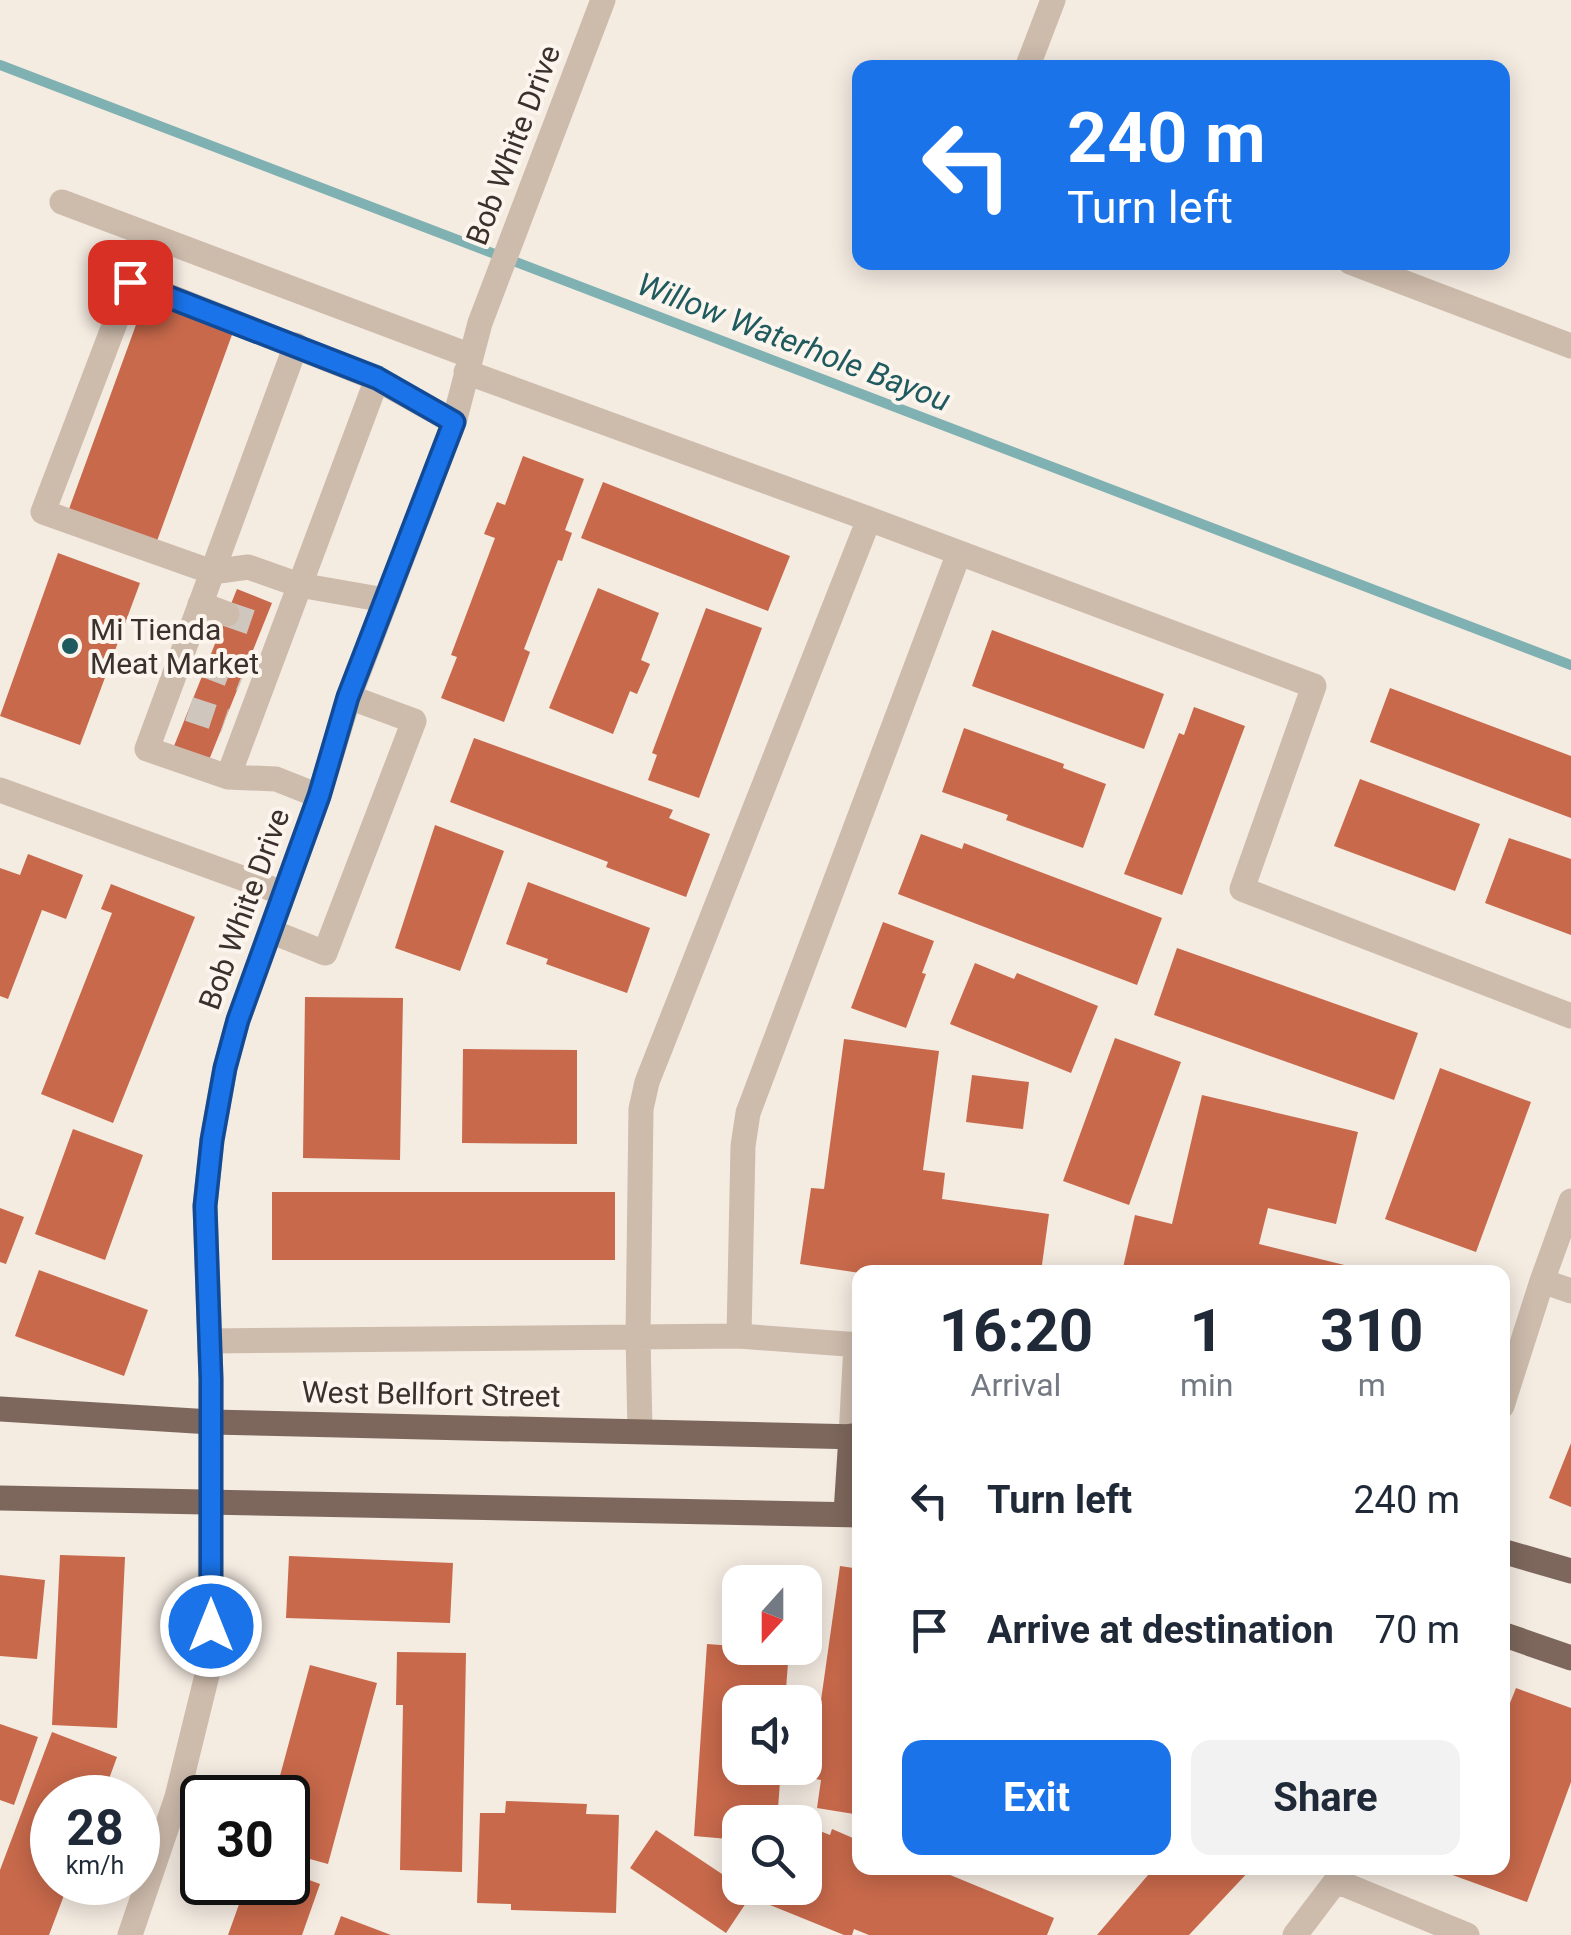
<!DOCTYPE html>
<style>
body{margin:0;font-family:Roboto,sans-serif;background:#f2f2f3;color:#1f2937;height:100vh;display:flex;flex-direction:column;font-size:38px;white-space:nowrap}
*{box-sizing:border-box;margin:0}
p{font-size:32px;color:#747a83}
.icon{flex:none;width:55px;height:55px;fill:none;stroke:currentColor;stroke-width:2;stroke-linecap:round;stroke-linejoin:round}
.map{position:relative;flex:1;overflow:hidden}
.details{position:absolute;left:852px;top:1265px;width:658px;height:610px;display:flex;flex-direction:column;background:#fff;border-radius:20px;box-shadow:0 5px 25px #0003}
.details>*{flex:none}
.top-card{position:absolute;left:852px;top:60px;width:658px;height:210px;border-radius:20px;box-shadow:0 5px 25px #0003;background:#1a73e8;color:#fff;overflow:hidden}
.needle{width:65px;rotate:201deg}
.tools{position:absolute;left:722px;top:1565px;display:grid;gap:20px}
.tools a{display:grid;place-items:center;width:100px;height:100px;border-radius:20px;background:#fff;box-shadow:0 5px 25px #0003;font-size:50px}
.speed{position:absolute;left:30px;top:1775px;display:flex;gap:20px;font-size:50px;font-weight:700;text-align:center}
.speed>*{display:grid;place-content:center;width:130px;height:130px;border-radius:50%;background:#fff;box-shadow:0 5px 25px #0003;line-height:1}
.speed small{font-size:25px;font-weight:400}
.speed .limit{border:5px solid #111;border-radius:15px;background:#fff;color:#111}
.pin{position:absolute;display:grid;place-items:center;width:85px;height:85px;color:#fff;margin:-42px;border-radius:20px;box-shadow:0 5px 15px #0006}
.me{position:absolute;width:110px;margin:-55px;rotate:0deg;stroke-linejoin:round;filter:drop-shadow(0 0 8px #0008)}
.turn{display:flex;align-items:center;gap:35px;height:210px;padding:0 50px;font-size:45px}
.turn .icon{width:130px;height:130px;stroke-width:2.5}
.turn b{display:block;font-size:70px;line-height:85px}
.eta{display:flex;justify-content:space-evenly;align-items:center;height:170px;text-align:center}
.eta b{font-size:60px;font-weight:700;line-height:70px}
.action{display:flex;gap:20px;margin-top:auto;padding:20px 50px}
.action a{flex:1;height:115px;border-radius:20px;background:#1a73e8;color:#fff;font-size:40px;font-weight:700;line-height:115px;text-align:center}
.action a+a{background:#f2f2f3;color:#1f2937}
ul{padding:0;list-style:none}
li{display:flex;align-items:center;gap:30px;height:130px;padding:0 50px}
li div{flex:1}
li b{display:block;font-size:38px}
li em{font-style:normal}
.map>svg:first-child{display:block}
.lines{fill:none;stroke-linecap:round;stroke-linejoin:round}
.stream{stroke:#7fb0b2;stroke-width:10}
.building{fill:#c8694b}
.minor-tunnel{stroke:#cfc6bd;stroke-width:25;stroke-dasharray:25 12;stroke-linecap:butt}
.minor{stroke:#cdbbac;stroke-width:25}
.major{stroke:#7d675c;stroke-width:25}
.route-casing{stroke:#114b97;stroke-width:25}
.route{stroke:#1a73e8;stroke-width:18}
.poi-dot{fill:#1f5a5e;stroke:#fbf5ee;stroke-width:4}
.labels{text-anchor:middle;dominant-baseline:central;stroke-width:8;stroke-linejoin:round;paint-order:stroke}
.street-label{font-size:30px;fill:#3b302b;stroke:#fbf5ee}
.poi-label{font-size:30px;fill:#3b302b;stroke:#fbf5ee;text-anchor:start}
.water-label{font-size:32px;font-style:italic;fill:#1f5a5e;stroke:#fbf5ee}
</style>
<div class="map">
<svg width="1571" height="1935" viewBox="0 0 1571 1935">
<rect width="100%" height="100%" fill="#f4ebe1"/>
<g class="lines">
<path class="stream" d="M0,65L1571,665"/>
</g>
<path class="building" d="M145,300L233,332L157,541L69,509Z
M523,456L584,479L565,530L572,533L562,561L558,560L524,649L530,652L504,722L441,698L457,657L451,655L495,538L484,534L497,502L505,505Z
M603,482L790,556L768,611L581,538Z
M58,553L140,583L80,745L0,716Z
M598,588L659,613L641,660L650,664L637,694L630,691L613,734L549,708Z
M237,589L272,603L209,760L174,746Z
M706,608L762,628L699,798L648,780L657,755L652,753Z
M992,630L1164,694L1144,749L972,686Z
M1390,688L1571,756V818L1370,742Z
M1194,707L1245,726L1182,895L1124,874L1179,733L1184,735Z
M964,728L1064,764L1063,768L1106,784L1083,848L1006,820L1008,815L942,792Z
M474,738L673,810L669,818L710,834L686,897L606,867L608,862L450,802Z
M1360,779L1480,824L1455,891L1334,846Z
M435,825L504,851L460,971L395,948Z
M921,834L962,849L964,843L1162,918L1137,985L898,894Z
M1509,838L1571,859V935L1485,903Z
M28,854L83,875L66,919L42,910L8,999L0,996V868L20,875Z
M528,882L650,928L627,993L546,964L548,959L506,944Z
M111,884L195,917L113,1123L41,1094L112,913L101,909Z
M883,922L934,941L922,973L926,974L906,1028L851,1008Z
M1177,948L1418,1033L1394,1100L1154,1015Z
M975,963L1014,979L1017,973L1098,1006L1071,1073L950,1024Z
M305,997L403,998L400,1160L303,1158Z
M1115,1038L1181,1062L1129,1205L1063,1181Z
M844,1039L939,1051L923,1170L945,1173L942,1199L1049,1214L1041,1272L860,1273L800,1264L811,1188L824,1189Z
M463,1049L577,1050V1144L462,1143Z
M1440,1068L1531,1102L1476,1252L1385,1219Z
M972,1075L1029,1082L1023,1129L966,1122Z
M1202,1095L1358,1132L1336,1224L1268,1208L1259,1244L1373,1272H1122L1135,1215L1172,1224Z
M73,1129L143,1155L105,1260L35,1234Z
M272,1192H615V1260H272Z
M0,1208L24,1217L6,1264L0,1262Z
M39,1270L148,1310L124,1376L15,1336Z
M1571,1443V1507L1549,1498Z
M60,1555L125,1557L117,1728L52,1725Z
M289,1556L453,1563L450,1623L286,1618Z
M840,1566L860,1569V1815L817,1808L821,1780L810,1778Z
M0,1575L45,1580L37,1659L0,1656Z
M707,1644L789,1650L785,1702H740V1768H781L777,1822H740V1840L694,1836Z
M397,1652L466,1653L462,1872L400,1870L403,1705H396Z
M310,1665L377,1683L328,1864L288,1853V1798H274Z
M1516,1688L1571,1708V1782L1527,1902L1447,1873L1449,1868H1502V1723Z
M0,1724L38,1737L14,1805L0,1800Z
M52,1732L117,1757L102,1798H52V1882H69L49,1935H0V1870Z
M506,1801L587,1804L586,1814L619,1815L616,1913L511,1910V1904L477,1903L480,1813H505Z
M805,1825L830,1835L832,1829L860,1841V1868H925L942,1875L943,1872L1054,1918L1047,1935H869L854,1929L852,1935H844L770,1905L777,1888H805Z
M656,1830L752,1894L726,1933L630,1868Z
M1154,1868H1252L1189,1935H1097Z
M288,1872L320,1884L302,1935H228L247,1882H288Z
M341,1916L391,1935H334Z"/>
<g class="lines">
<path class="minor-tunnel" d="M227,614L262,626
M206,665L242,679
M189,709L225,721"/>
<path class="minor" d="M1027,68L1053,0
M62,202L471,356
M1350,262L1571,346
M296,345L147,749L228,777L276,779L319,796
M466,372L869,519L1314,686L1242,889L1571,1016
M385,600L299,585L248,567L212,572L43,512L131,281L377,379L454,422
M200,604L227,614
M228,777L377,379
M0,790L283,893
M270,931L325,953L414,721L349,697
M1542,1281L1571,1291
M739,1336L743,1146L748,1113L959,553
M210,1341L739,1336L860,1345
M1502,1406L1542,1281L1571,1201
M640,1431L638,1336L641,1109L647,1082L869,519
M851,1436L856,1345
M1336,1881L1467,1935
M130,1935L177,1797L210,1663L211,1379L205,1206L212,1140L225,1068L238,1020L319,796L349,697L454,422L480,323L603,0
M1295,1935L1336,1881L1343,1868"/>
<path class="major" d="M0,1409L211,1422L860,1437
M0,1498L860,1515
M846,1513L851,1436
M1502,1551L1571,1571
M1502,1634L1571,1658"/>
</g>
<g class="lines">
<defs>
<path id="route" d="M130,282L377,378L454,422L348,697L319,796L238,1020L225,1068L212,1140L205,1206L211,1379V1626"/>
</defs>
<use href="#route" class="route-casing"/>
<use href="#route" class="route"/>
</g>
<circle class="poi-dot" cx="70" cy="646" r="10"/>
<g class="labels">
<g class="street-label">
<text transform="translate(513 145) rotate(-69)">Bob White Drive</text>
<text transform="translate(244 909) rotate(-70)">Bob White Drive</text>
<text transform="translate(431 1394) rotate(1)">West Bellfort Street</text>
</g>
<g class="poi-label">
<text x="90" y="629">Mi Tienda<tspan x="90" dy="34">Meat Market</tspan></text>
</g>
<g class="water-label">
<text transform="translate(794 342) rotate(21)">Willow Waterhole Bayou</text>
</g>
</g>
</svg>
<div class="tools">
<a><svg class="needle" viewBox="-14 -14 28 28"><path d="M0-13l5 13h-10z" fill="#e53935"/><path d="M0 13l5-13h-10z" fill="#747a83"/></svg></a>
<a><svg class="icon" aria-label="sound" viewBox="0 0 24 24"><path d="M4 9h4l5-4v14l-5-4H4zM17 9q2 3 0 6"/></svg></a>
<a><svg class="icon" aria-label="search" viewBox="0 0 24 24"><circle cx="10" cy="10" r="6"/><path d="M15 15l6 6"/></svg></a>
</div>
<div class="speed"><div>28<small>km/h</small></div><div class="limit">30</div></div>
<div class="pin" style="left:130px;top:282px;background:#d93025"><svg class="icon" aria-label="arrive" viewBox="0 0 24 24"><path d="M6 21V4h12l-3 4 3 4H6"/></svg></div>
<svg class="me" style="left:211px;top:1626px" viewBox="-20 -20 40 40"><circle r="17" fill="#1a73e8" stroke="#fff" stroke-width="3"/><path d="M0-11L8 9 0 5-8 9z" fill="#fff"/></svg>
<div class="top-card">
<div class="turn"><svg class="icon" aria-label="left" viewBox="0 0 24 24"><path d="M17 20v-9H6M10 6l-5 5 5 5"/></svg><div><b>240 m</b>Turn left</div></div>
</div>
<section class="details">
<div class="eta">
<div><b>16:20</b><p>Arrival</p></div>
<div><b>1</b><p>min</p></div>
<div><b>310</b><p>m</p></div>
</div>
<ul>
<li><svg class="icon" aria-label="left" viewBox="0 0 24 24"><path d="M17 20v-9H6M10 6l-5 5 5 5"/></svg><div><b>Turn left</b></div><em>240 m</em></li>
<li><svg class="icon" aria-label="arrive" viewBox="0 0 24 24"><path d="M6 21V4h12l-3 4 3 4H6"/></svg><div><b>Arrive at destination</b></div><em>70 m</em></li>
</ul>
<div class="action"><a>Exit</a><a>Share</a></div>
</section>
</div>
